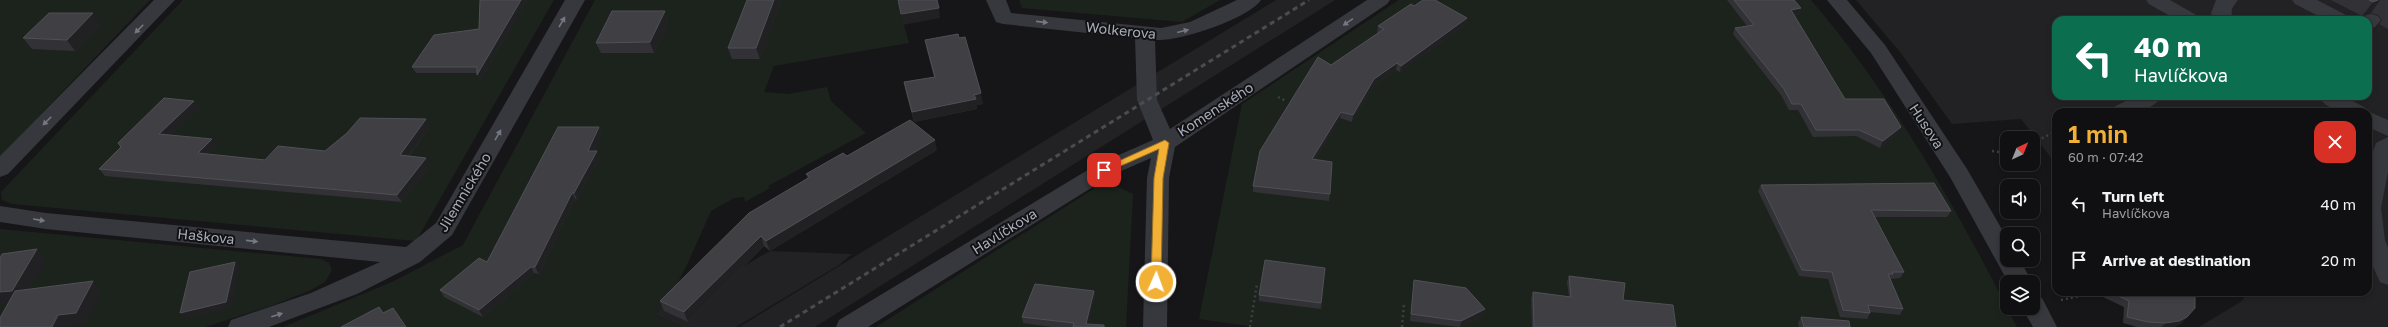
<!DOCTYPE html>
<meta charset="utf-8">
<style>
body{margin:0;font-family:"Golos Text",sans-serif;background:#19191b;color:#f1f3f6;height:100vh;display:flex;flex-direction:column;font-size:15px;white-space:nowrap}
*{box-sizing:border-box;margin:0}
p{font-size:13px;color:#9c9d9f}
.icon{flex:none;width:22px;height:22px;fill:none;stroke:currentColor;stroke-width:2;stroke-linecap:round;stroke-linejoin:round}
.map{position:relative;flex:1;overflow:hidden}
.details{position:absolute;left:2052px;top:108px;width:320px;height:188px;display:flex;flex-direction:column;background:#101012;border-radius:12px;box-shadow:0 2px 6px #0003,0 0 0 1px #303032}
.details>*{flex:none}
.guide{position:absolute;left:2052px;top:16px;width:320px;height:84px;border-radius:12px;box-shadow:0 2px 6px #0003,0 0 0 1px #303032;background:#0b6e4f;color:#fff;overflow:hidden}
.needle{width:26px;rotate:43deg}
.tools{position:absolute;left:2000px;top:131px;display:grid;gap:8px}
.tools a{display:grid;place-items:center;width:40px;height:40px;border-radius:8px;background:#101012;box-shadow:0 2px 6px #0003,0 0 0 1px #303032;font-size:20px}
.pin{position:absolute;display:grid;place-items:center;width:34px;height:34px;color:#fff;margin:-17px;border-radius:8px;box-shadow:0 2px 6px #0006}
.me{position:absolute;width:44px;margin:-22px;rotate:2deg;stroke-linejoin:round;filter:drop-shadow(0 0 3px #0008)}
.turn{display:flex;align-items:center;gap:14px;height:84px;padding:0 16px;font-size:18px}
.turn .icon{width:52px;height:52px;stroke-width:2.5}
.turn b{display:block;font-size:28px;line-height:34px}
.round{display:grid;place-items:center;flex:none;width:42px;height:42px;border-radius:12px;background:#19191b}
.head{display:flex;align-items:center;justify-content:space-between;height:68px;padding:0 16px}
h1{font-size:24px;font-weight:600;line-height:30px;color:#f2b134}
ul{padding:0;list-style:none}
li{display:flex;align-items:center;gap:12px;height:56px;padding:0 16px}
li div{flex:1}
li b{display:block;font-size:15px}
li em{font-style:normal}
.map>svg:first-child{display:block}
.built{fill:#222225;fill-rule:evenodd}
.green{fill:#1c231d}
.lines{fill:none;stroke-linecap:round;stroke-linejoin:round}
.path{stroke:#3d3f44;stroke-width:2.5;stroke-dasharray:2 3;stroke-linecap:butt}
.minor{fill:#37383d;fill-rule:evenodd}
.rail{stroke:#4a4c52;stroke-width:3;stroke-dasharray:5 4;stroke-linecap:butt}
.wall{fill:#323236}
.shaded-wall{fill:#212124}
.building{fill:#3f3f44;stroke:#4f5156}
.oneway{fill:#757881}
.route{fill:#f2b134;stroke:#9d7322}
.labels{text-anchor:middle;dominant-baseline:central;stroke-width:4;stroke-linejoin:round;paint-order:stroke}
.street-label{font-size:14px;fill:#a8adb8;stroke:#111113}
</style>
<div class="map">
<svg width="2388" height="327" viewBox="0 0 2388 327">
<rect width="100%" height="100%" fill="#161618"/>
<path class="built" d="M1276,0H1335L815,327H739Z
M1856,0H2388V327H2199L2242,301L2247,292H2368V112H2056V164L2021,119L1952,124L1900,52ZM2056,20H2368V96H2056Z
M770,251L852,254L839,265L736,327H682L655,315L686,267L675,288L744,266Z"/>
<path class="green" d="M0,0H150L0,157Z
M183,0H554L416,241L12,204L2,200L1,192Z
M595,0H897L909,43L774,66L764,92L788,94L827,87L831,101L866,133L768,186L770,188L745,202L744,197L734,198L711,211L686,267L655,315L682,327H283L392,282L463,245Z
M1019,0H1220L1182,22L1022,8Z
M1399,0H1811C1895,98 1959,213 2017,327H1255L1199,319L1242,104Z
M1106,181L1133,194L1126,327H876Z
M0,229L321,259L329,263L332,270L325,282L311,290L271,306L205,327H0Z"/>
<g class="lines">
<path class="path" d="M1278,97L1286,101
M2033,143L2056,131
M1992,151L2007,153
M2061,300L2099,292
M1250,327L1257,284
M1402,327L1404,305"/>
<path class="minor" d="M154,0H175L8,174L0,177V156Z
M565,0H585L452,235L420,262L357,294L269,327H228L231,320L311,293L380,262L46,229L0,222V206L46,213L406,247L436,223Z
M986,0H1006L1011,13L1161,28L1190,22L1237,0H1261C1248,19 1178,42 1155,40L1157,100L1170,129L1367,0H1390L1387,4L1175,147L1169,178L1167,327H1143L1147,178L1151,158L1112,175L868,327H836L839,320L1096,165L1153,140L1137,100L1135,38L1003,24L996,22Z
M1827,0H1847L1885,45L1967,169L2007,238V260H2020L2032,282H2008L1950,177L1871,53Z
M2146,0H2170L2198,16L2201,20H2177L2149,4Z
M2216,0H2238C2232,8 2230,10 2233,20H2213L2211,13Z
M2292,0H2317L2348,16L2351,20H2326L2295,4Z
M2371,14L2378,16L2381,20L2375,27L2368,29V20H2360L2364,16Z
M2135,96H2162C2152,113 2128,112 2110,112L2114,107Z
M2318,96H2344L2364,107L2367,111L2388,120V136L2368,127V112C2350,112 2328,113 2318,96Z
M2388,137V172L2381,208L2385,240L2388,248V285L2380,282L2368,256V165L2376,143Z
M2033,296L2042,298L2057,327H2033L2022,308H2033Z"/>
<path class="rail" d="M780,327L1309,0"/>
</g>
<path class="wall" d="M480,0H527L480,81L477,73H416L412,67L479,29Z
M747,0H781L760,59H732L728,48Z
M1727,0H1794L1801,8L1799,14L1794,15L1845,99L1901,127L1898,133L1880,148L1856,136L1813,137L1798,110H1789L1781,95L1733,34L1735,28L1747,26Z
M2331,0H2388V29L2379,24L2382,20L2378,15L2371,13L2362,16Z
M1414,6L1467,18L1466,24L1400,72L1396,70L1373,86L1352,122L1340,118L1315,160L1330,194L1329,201L1253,192V186L1331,65L1378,33L1377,32L1378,26Z
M665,11L668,22L654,53H601L596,43Z
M101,24L75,51L32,49L23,38Z
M959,38L983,104L977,105V109L914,122L906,92L904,82L934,77L927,50L925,40Z
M194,101L199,108L171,135L217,146L208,154L265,160L325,151L426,119L430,126L409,156L426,158L430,165L402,202L105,176L99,169L121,147L118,143Z
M599,127L601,133L594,151L600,157L577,199H575L539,274L534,273L483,317L444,297L440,290L487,262Z
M937,150L770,251L764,246L688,322L664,311L660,301L808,179L806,174L847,156Z
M1761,185L1951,211L1947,217H1874L1904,272L1900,278L1890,279L1903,309L1900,315L1870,312V313L1867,319L1840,317L1828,279L1799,276L1758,191Z
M1325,268L1321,309L1259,301V295Z
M1569,276L1623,300L1676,327H1532L1531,299L1533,292L1569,297L1567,282Z
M1414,280L1485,309L1484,315L1460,327L1410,321Z
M1094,291L1095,297L1088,324L1104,327H1052L1023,323L1022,317Z
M2098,292H2193L2182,323L2174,327H2137L2123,323L2124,307L2103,297Z
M1801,317L1850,327H1799L1798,323Z"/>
<path class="shaded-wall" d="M521,0H527L480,81L477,75Z
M774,0H781L760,59L756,48Z
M2378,0H2380L2371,13L2362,16L2373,2Z
M939,8L940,18L903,25L901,14Z
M1801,8L1799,14L1788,16L1791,10Z
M665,11L668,22L654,53L650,42Z
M93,13L101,24L75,51L67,40Z
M1467,18L1466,24L1400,72L1401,66Z
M1397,63L1396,70L1373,86L1352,122L1353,115L1374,79Z
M981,93L983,104L977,105V109L914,122L912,112L974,95Z
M194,101L199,108L165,141L159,134Z
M1341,112L1340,118L1311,166L1312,159Z
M426,119L430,126L404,162L400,155Z
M599,127L601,133L591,158L588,151Z
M1901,127L1898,133L1880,148L1883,141Z
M212,139L217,146L203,160L198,153Z
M935,140L937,150L770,251L766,241Z
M597,151L600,157L577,199L574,193Z
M426,158L430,165L402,202L397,195Z
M572,193L575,199L539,274L535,267Z
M761,236L764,246L688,322L684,312Z
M37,249L47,260L23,301L0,305V292Z
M235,262L240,268L231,308L185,319L180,313Z
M531,267L534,273L483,317L479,310Z
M93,281L102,291L85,324L68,326V327H52L58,315Z
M1094,291L1095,297L1088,327L1086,324Z
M2195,308L2182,323L2174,327H2162L2165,323Z
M1485,309L1484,315L1460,327L1461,321Z"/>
<path class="building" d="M480,0H521L477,75V67H412L434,35L479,29Z
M747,0H774L756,48H728Z
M898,0H937L939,8L901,14Z
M1423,0H1435L1467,18L1401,66L1397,63L1374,79L1353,115L1341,112L1312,159L1332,162L1330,194L1253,186L1260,151L1318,57L1331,65L1384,29L1378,26L1411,4L1414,6Z
M1734,0H1794L1801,8L1791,10L1845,99H1884L1901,127L1883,141L1859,130H1816L1801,104H1792L1784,89L1735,28L1754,25Z
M2369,0H2378L2373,2Z
M612,11H665L650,42L596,43Z
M49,13H93L67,40L23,38Z
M958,34L959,38L965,37L981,93L974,95L976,99L912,112L904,82L935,77L925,40Z
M164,98L194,101L159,134L212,139L198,153L265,160L278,146L325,151L347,133L360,118L426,119L400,155L426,158L397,195L99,169L121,147L118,143Z
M910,120L935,140L766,241L761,236L684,312L660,301L749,213L810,177L806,174L843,153L847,156Z
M558,127H599L588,151H597L574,193H572L535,267H531L479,310L440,290L479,258L487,262Z
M1934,183L1951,211L1871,210L1904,272H1892L1893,274H1888L1903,309L1868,305L1870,313L1843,310L1832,272L1802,270L1761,185Z
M37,249L12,291L0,292V258L2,254Z
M1265,260L1325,268L1321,303L1259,295Z
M235,262L226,302L180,313L190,272Z
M1569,276L1625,283L1623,300L1673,305L1676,327H1534L1533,292L1571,297Z
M1414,280L1466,288L1485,309L1461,321L1411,314Z
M93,281L76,313L58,315L52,327H0V318L15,291Z
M1035,284L1094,291L1086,324L1104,325V327H1073L1074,323L1022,317Z
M2110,292H2193L2195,297V308L2187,317L2179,321L2165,323L2148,322L2127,317L2129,301Z
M379,307L383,313L393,308L406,327H341Z
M1801,317L1849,321L1850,327H1804Z"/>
<defs><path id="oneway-solid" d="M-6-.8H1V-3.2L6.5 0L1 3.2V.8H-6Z"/></defs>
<g class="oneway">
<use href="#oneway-solid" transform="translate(562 22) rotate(-60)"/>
<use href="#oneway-solid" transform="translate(1042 22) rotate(6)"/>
<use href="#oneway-solid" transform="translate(1348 22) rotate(146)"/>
<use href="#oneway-solid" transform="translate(139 29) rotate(135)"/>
<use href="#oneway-solid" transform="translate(1183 31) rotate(-14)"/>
<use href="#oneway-solid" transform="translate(47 121) rotate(135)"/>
<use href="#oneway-solid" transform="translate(498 135) rotate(-60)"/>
<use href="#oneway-solid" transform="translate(39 220) rotate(9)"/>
<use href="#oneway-solid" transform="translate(252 241) rotate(6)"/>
<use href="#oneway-solid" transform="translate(277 315) rotate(-18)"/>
</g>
<path class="route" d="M1165,140L1169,143L1163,178L1161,282L1156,286L1151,282L1154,178L1159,149L1107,172L1104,173L1099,170Z"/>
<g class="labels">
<g class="street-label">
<text transform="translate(1121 30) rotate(6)">Wolkerova</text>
<text transform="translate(1215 109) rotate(-33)">Komenského</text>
<text transform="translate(1927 126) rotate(57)">Husova</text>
<text transform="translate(464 192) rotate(-59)">Jilemnického</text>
<text transform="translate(1004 231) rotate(-32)">Havlíčkova</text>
<text transform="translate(206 236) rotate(6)">Haškova</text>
</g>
</g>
</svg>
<div class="tools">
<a><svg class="needle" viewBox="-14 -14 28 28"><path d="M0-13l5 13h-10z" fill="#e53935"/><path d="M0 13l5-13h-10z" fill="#9c9d9f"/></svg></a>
<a><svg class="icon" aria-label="sound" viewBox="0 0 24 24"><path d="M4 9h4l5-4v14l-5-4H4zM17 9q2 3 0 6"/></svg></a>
<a><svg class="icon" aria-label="search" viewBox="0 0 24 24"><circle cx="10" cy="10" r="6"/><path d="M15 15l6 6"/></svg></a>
<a><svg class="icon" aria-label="layers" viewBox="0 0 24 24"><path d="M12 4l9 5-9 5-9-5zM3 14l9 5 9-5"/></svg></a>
</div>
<div class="pin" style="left:1104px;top:170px;background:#d93025"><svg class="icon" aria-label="arrive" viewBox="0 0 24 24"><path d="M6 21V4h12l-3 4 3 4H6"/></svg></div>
<svg class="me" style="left:1156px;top:282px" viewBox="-20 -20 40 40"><circle r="17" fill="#f2b134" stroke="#fff" stroke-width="3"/><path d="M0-11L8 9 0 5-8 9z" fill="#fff"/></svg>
<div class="guide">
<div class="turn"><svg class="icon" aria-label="left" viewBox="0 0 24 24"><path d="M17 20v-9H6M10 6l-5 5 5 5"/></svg><div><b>40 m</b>Havlíčkova</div></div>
</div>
<section class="details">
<div class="head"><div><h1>1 min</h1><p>60 m · 07:42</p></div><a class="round" style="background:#d93025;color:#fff"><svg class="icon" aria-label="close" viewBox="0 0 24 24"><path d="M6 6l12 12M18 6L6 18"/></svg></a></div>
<ul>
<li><svg class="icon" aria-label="left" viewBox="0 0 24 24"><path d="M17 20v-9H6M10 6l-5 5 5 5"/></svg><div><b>Turn left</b><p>Havlíčkova</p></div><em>40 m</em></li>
<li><svg class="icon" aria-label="arrive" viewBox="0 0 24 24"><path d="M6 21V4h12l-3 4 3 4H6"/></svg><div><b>Arrive at destination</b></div><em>20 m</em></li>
</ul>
</section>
</div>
